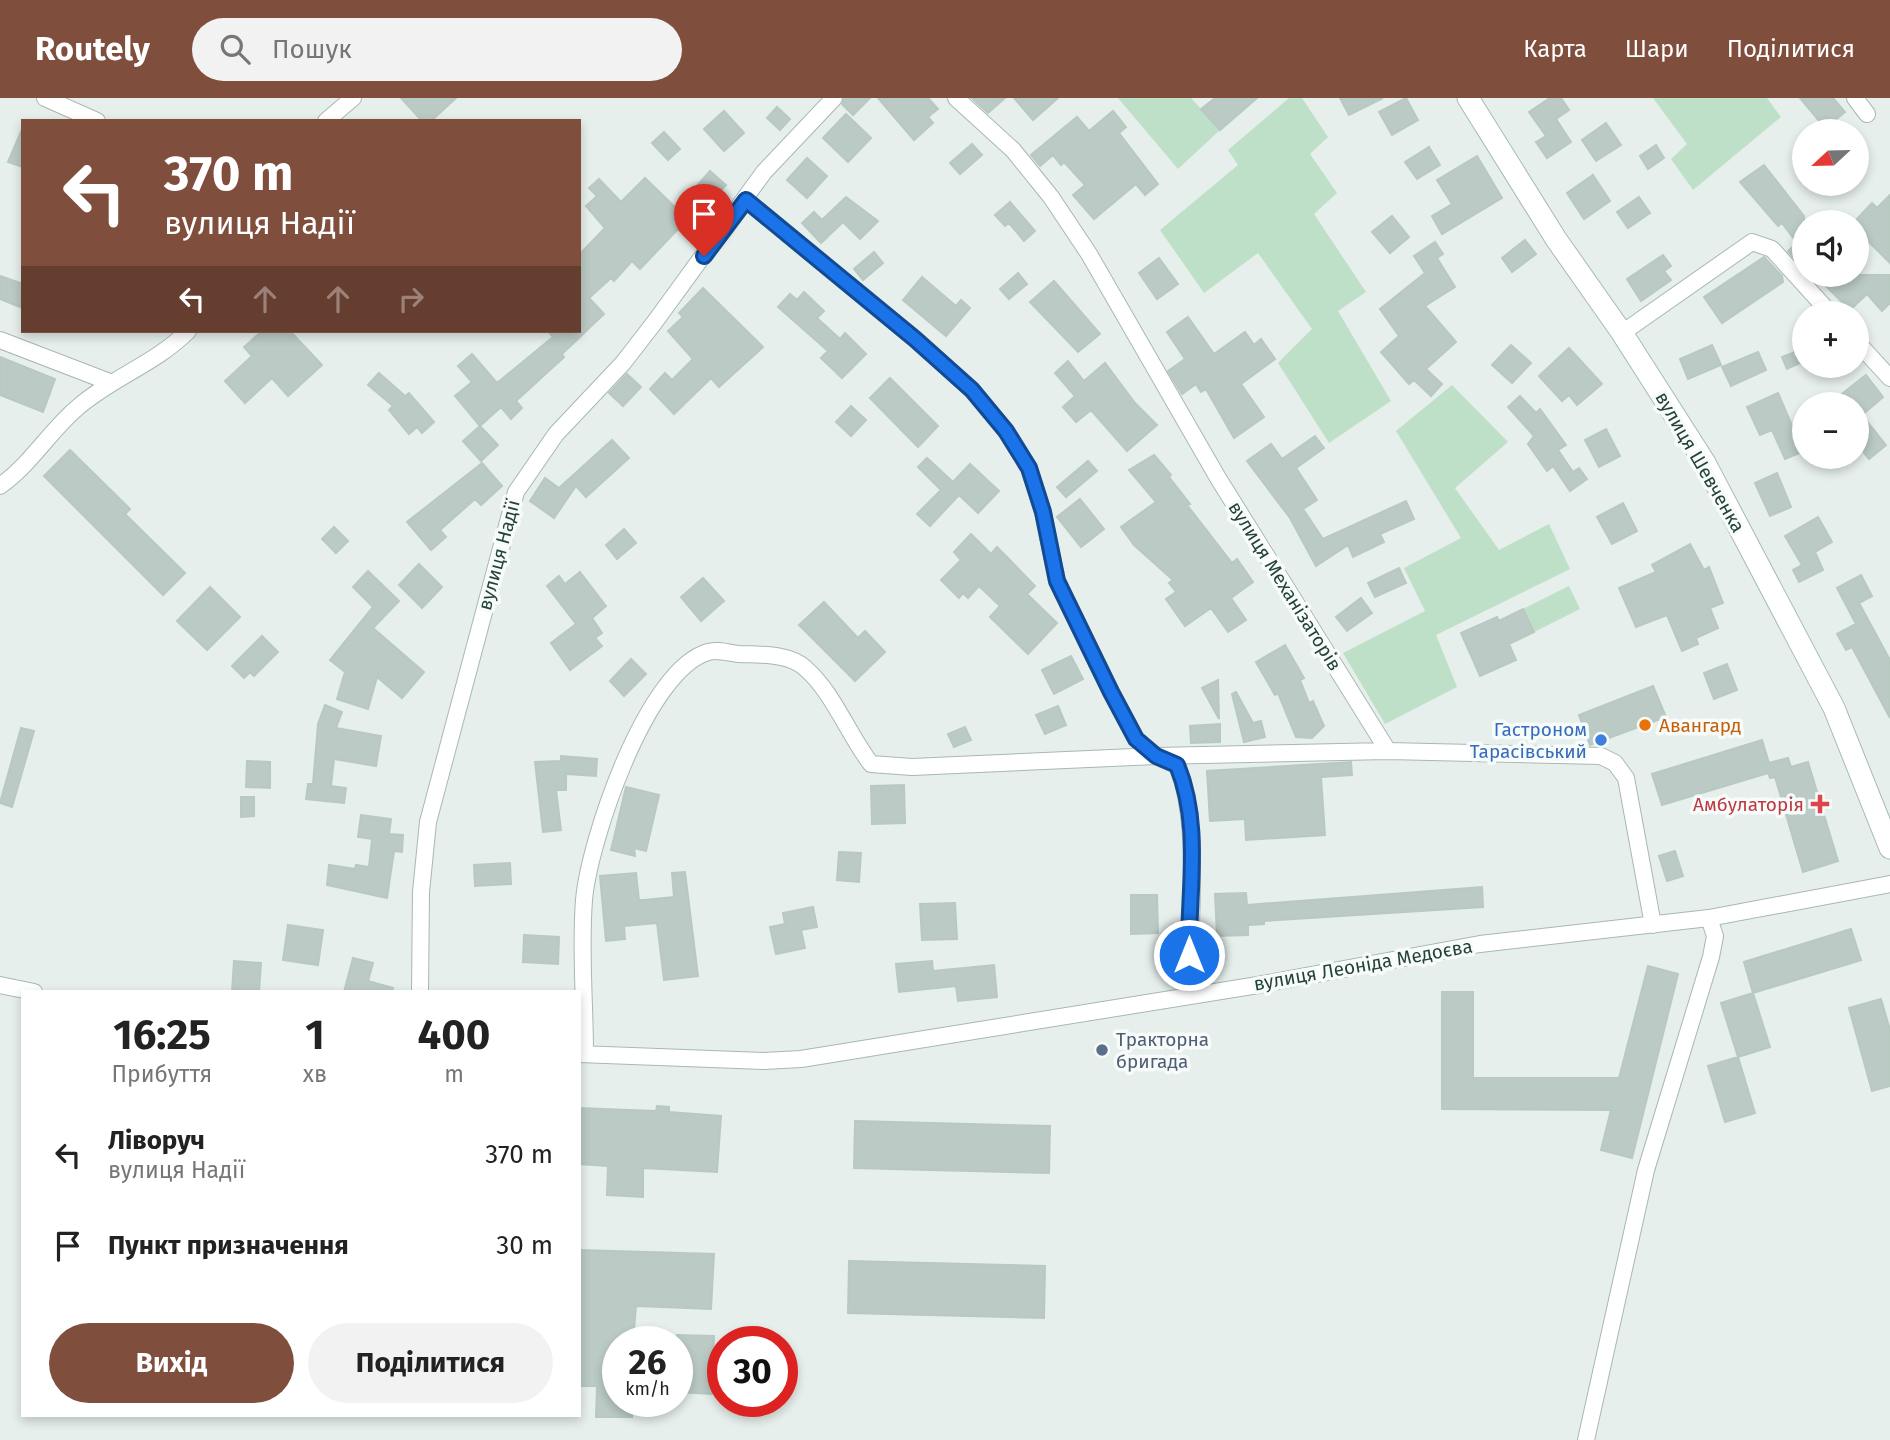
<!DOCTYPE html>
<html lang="uk">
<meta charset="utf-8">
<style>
body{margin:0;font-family:"Fira Sans",sans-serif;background:#f2f2f2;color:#222;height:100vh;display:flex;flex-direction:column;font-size:26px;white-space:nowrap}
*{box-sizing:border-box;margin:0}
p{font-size:23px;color:#767676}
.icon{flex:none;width:38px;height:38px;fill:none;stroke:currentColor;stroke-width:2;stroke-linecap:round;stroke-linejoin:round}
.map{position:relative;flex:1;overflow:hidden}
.sheet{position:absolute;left:21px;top:892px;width:560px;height:427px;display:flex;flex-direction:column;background:#fff;border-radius:0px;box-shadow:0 4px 10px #0003}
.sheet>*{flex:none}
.banner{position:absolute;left:21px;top:21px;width:560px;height:214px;border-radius:0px;box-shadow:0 4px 10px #0003;background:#804e3d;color:#fff;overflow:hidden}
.needle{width:46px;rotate:248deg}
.tools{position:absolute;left:1792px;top:21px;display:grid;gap:14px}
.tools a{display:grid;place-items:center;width:77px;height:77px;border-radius:50%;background:#fff;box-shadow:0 4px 10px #0003;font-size:35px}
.speed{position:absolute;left:602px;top:1228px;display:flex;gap:14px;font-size:35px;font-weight:700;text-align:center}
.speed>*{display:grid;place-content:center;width:91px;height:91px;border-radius:50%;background:#fff;box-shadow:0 4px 10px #0003;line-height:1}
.speed small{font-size:18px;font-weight:400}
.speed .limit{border:10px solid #d22;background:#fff;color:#111}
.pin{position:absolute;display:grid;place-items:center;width:60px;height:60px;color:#fff;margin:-72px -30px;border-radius:50% 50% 50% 0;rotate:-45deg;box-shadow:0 0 7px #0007}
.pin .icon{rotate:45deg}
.me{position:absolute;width:77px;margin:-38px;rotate:0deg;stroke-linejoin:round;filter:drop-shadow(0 0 5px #0008)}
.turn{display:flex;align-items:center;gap:24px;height:147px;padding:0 28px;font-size:32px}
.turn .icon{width:91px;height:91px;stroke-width:2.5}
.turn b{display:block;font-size:49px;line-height:60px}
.lanes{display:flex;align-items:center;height:66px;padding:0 28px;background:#0003;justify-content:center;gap:35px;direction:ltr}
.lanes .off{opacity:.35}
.eta{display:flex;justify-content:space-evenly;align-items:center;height:119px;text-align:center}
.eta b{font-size:42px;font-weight:700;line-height:49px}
.primary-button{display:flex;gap:14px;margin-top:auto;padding:14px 28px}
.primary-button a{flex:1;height:80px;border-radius:42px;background:#804e3d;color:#fff;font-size:28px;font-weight:700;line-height:80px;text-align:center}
.primary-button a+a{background:#f2f2f2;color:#222}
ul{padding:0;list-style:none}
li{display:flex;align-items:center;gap:21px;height:91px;padding:0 28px}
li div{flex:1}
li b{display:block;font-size:26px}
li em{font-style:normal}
header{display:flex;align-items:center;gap:42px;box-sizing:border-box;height:98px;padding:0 35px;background:#804e3d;color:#fff}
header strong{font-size:33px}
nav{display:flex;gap:38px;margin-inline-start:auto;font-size:24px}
.search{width:490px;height:63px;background:#f2f2f2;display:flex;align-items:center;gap:18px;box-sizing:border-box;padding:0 24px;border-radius:38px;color:#767676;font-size:26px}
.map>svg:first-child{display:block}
.green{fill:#bfe0c8}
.building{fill:#bbcac4;stroke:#b8c9c2;stroke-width:2}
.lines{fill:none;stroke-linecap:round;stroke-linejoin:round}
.minor-casing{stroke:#a8b8b2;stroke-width:18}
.secondary-casing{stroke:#a4bbb3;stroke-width:23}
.minor{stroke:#fff;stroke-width:16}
.secondary{stroke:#fff;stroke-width:21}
.route-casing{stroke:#114b97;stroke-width:18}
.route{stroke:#1a73e8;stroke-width:12}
.food-dot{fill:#e8710a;stroke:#f7fbf9;stroke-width:2.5}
.shop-dot{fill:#3f7fe0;stroke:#f7fbf9;stroke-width:2.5}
.health-dot{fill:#e0444e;stroke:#f7fbf9;stroke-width:2.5}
.service-dot{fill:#5c6f8a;stroke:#f7fbf9;stroke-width:2.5}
.labels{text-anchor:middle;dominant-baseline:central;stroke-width:7;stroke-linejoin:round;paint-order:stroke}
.street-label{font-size:19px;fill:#24423a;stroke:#f7fbf9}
.food-label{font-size:19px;fill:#c56008;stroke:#f7fbf9;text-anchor:start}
.shop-label{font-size:19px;fill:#366cbe;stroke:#f7fbf9;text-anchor:end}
.health-label{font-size:19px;fill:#be3a42;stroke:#f7fbf9;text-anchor:end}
.service-label{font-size:19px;fill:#4e5e75;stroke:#f7fbf9;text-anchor:start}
</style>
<header>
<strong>Routely</strong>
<div class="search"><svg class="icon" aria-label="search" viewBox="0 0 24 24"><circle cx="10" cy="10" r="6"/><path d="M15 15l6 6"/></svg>Пошук</div>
<nav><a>Карта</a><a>Шари</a><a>Поділитися</a></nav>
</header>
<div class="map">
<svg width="1890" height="1342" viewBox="0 0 1890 1342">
<rect width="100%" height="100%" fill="#e6efeb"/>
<path class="green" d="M1118,0H1191L1220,32L1178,71Z
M1289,0H1302L1328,39L1310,56L1337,95L1314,116L1366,194L1338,213L1391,303L1329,345L1278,265L1312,231L1258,155L1204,195L1160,132L1238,67L1228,52Z
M1653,0H1767L1781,19L1693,92L1671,61L1687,46Z
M1452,287L1508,344L1455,390L1499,452L1549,426L1570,471L1436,537L1457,589L1385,626L1343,555L1425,513L1404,470L1461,440L1396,333Z
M1569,488L1580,511L1534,534L1523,511Z"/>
<path class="building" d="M401,0H456L431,23H422Z
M844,0H870L853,17L842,6Z
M878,0H928L938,11L928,19L933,25L914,42Z
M972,0H1005L988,15Z
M1014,0H1058L1033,22Z
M1215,0H1257L1220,32L1201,11Z
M1340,0H1383L1349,17Z
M1406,0L1418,22L1392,37L1379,14Z
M1550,0H1561L1569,12L1556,21L1571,44L1547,60L1536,44L1546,38L1529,14Z
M1800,0H1833L1845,14L1831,25L1826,19L1820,24Z
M777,9L790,21L780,32L767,20Z
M724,13L744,35L724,53L704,31Z
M1113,13L1126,29L1119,35L1158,86L1145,97L1136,86L1094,121L1073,97L1085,87L1064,64L1061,67L1053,57L1040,68L1031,57L1077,19L1089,33Z
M846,16L871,40L848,64L823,40Z
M1606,25L1621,47L1596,63L1582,42Z
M23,29V69L8,64Z
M664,34L680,51L668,62L652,45Z
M972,46L982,57L960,76L950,65Z
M1656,47L1664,60L1648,71L1640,58Z
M1429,49L1440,67L1417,81L1405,64Z
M1477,58L1502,100L1442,136L1432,118L1452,106L1437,82Z
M807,60L827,78L807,100L787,82Z
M1764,67L1804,118V157L1797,163L1788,153L1797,145L1782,125L1778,128L1740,84Z
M710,73L726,87L710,104L695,90Z
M1593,77L1610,103L1584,121L1567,95Z
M645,80L679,113L681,111L707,132L695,145L678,131L640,171L632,163L614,183L611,180L589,200L604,216L562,256L564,259L516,303L522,310L511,321L501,309L480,328L498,347L481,363L463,343L480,328L455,298L472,284L458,268L472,256L497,285L553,239L548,233H579V157L605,130L586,108L597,98L589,90L599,81L621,104Z
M1890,97V165L1857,132V121L1872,105L1877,110Z
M846,99L878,123L860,141L843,124L821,145L802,125L814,114L822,122Z
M1639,99L1650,115L1628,130L1617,114Z
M1010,104L1035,133L1024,143L1009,125L1005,128L995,117Z
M1392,118L1409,139L1390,155L1372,134Z
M1525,142L1536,156L1512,174L1502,160Z
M1435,144L1443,156L1437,160L1455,189L1425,208L1456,244L1426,271L1442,286L1431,298L1414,282L1409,286L1381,254L1399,238L1380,211L1425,175L1414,158Z
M874,154L883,165L863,182L854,171Z
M1663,157L1671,168L1664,173L1671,182L1641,203L1627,181Z
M1764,159L1782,178L1783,184L1722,225L1704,199Z
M1159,160L1178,186L1157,201L1139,175Z
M1018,175L1027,186L1009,201L1000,191Z
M1815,177H1890V205L1882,213L1867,196L1850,212Z
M0,178L23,186L20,209L0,201Z
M922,179L956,208L961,202L970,210L946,238L903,202Z
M1054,183L1100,236L1078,254L1030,204Z
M703,190L763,249L719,289L711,280L674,316L650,291L665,275L672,282L693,261L668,233L683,219L679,215Z
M804,194L824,213L817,220L840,241L845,235L866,256L842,280L821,260L828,253L778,209L790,196L797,202Z
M1188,219L1214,256L1245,234L1254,247L1261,241L1275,261L1241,286L1264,319L1234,340L1206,291L1201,294L1196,286L1182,296L1168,273L1185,261L1167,234Z
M262,233H290L322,267L288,298L272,280L245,305L225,283L252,258L244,249Z
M1511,247L1531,265L1512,285L1492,267Z
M1712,247L1721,267L1688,281L1680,261Z
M1569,250L1602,286L1577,307L1569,297L1562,303L1539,278Z
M1800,252L1804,263L1787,271L1782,259Z
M1758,254L1766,272L1731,288L1722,269Z
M0,259L55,281L43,314L0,297Z
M1068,263L1084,283L1105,265L1135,305L1157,327L1127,353L1091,312L1076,324L1063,309L1075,298L1055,275Z
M379,275L405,298L409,295L434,324L422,335L417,329L409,336L389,312L393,308L368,287Z
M627,276L641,289L623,308L609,295Z
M1866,277L1883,299L1862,317L1886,347L1869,361L1857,346V306H1829Z
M890,280L938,328L918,349L870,300Z
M1778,295L1796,337L1804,333V353L1785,361L1772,332L1760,337L1747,309Z
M1520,298L1536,315L1540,311L1566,347L1558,352L1573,374L1579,370L1587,381L1570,393L1553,368L1547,373L1528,346L1534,338L1508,309Z
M851,308L866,322L851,338L836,324Z
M1606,331L1620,358L1599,369L1585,342Z
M1315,338L1324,350L1296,370L1317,402L1303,411L1323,441L1406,403L1414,421L1380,436L1384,444L1353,459L1348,447L1316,468L1290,420L1247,363L1271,346L1282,361Z
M612,342L629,360L586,399L576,388L554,420L530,403L545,380L559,390Z
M70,352L130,411L125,416L185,475L163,497L44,378Z
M1154,357L1171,377L1169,379L1190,406L1187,407L1232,465L1237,461L1253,484L1231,500L1246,522L1228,534L1211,510L1185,528L1166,501L1176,494L1169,485L1173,482L1134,447L1121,429L1156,404L1129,372Z
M927,360L953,384L970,366L999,393L978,415L959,397L930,428L917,416L941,392L918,369Z
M1088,363L1097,373L1066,399L1057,389Z
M482,365L502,388L481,407L475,401L440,432L446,439L431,452L407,424Z
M1777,375L1791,409L1770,418L1755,385Z
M1080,401L1104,431L1081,449L1057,419Z
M1623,405L1637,433L1612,446L1597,419Z
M1818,419L1832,444L1815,454L1823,472L1799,484L1793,472L1802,467L1785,438Z
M334,429L348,443L336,455L322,441Z
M624,431L636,445L617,461L606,447Z
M971,436L991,456L997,449L1007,459L1035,488L1027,496L1057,525L1028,556L990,519L1000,508L979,488L968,500L963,495L959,500L941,482L961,462L954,454Z
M1690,446L1704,472L1709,469L1723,505L1710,510L1718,530L1696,540L1698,546L1682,553L1667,517L1636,529L1619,490L1656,474L1652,467Z
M419,466L442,489L422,510L399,487Z
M1399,470L1406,485L1375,499L1368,485Z
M368,473L399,503L373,530L424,574L402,600L377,579L368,611L337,601L345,574L330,562L373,509L353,489Z
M580,474L606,508L592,520L602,535L595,540L602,548L570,572L551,545L576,526L547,488L559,478L565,486Z
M1861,477L1872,498L1859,505L1890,562V620L1852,549L1846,552L1837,536L1856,526L1837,490Z
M703,480L724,503L701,523L681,499Z
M210,489L240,519L207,552L177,523Z
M1361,500L1372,515L1347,533L1336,519Z
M824,504L858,540L865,533L885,554L855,583L799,527Z
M1523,511L1534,534L1509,546L1516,562L1480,578L1461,535L1497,519L1499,523Z
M262,538L278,554L254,578L250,574L244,580L232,568Z
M1285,547L1304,580L1300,582L1309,605L1313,603L1324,628L1312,640L1296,639L1278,595L1275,597L1256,564Z
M1071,558L1083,581L1054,596L1042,572Z
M631,561L646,576L624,598L610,583Z
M1727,566L1737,592L1714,601L1704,575Z
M1218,582L1219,621L1202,590Z
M1653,588L1666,619L1590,647L1579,617Z
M1236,594L1253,625L1261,623L1265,639L1244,644L1232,596Z
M325,607L342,614L336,630L381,638L376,668L334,661L331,688L346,690L344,705L306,701L308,686H313L318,626Z
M1058,608L1066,627L1045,636L1036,617Z
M1220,626V644L1191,645L1190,628Z
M965,629L971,642L954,649L948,636Z
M21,630L34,633L12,709L0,705Z
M1762,642L1769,665L1788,660L1791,669L1808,664L1838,763L1803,774L1775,679L1770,680L1768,675L1662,707L1652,676Z
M561,658L597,661L596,678L566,676V692H556L561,732L543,734L535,664L561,663Z
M247,663L270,664V690L246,689Z
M1351,664L1352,677L1321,679L1325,737L1246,742L1245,721L1210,723L1207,673Z
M904,687L905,725L872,726L871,688Z
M626,689L659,697L646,753L634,750L635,758L611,752Z
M241,699H254V718L241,719Z
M361,717L391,721L389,736L403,737L402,754L394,753L387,800L327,787L329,767L355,771L356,767L369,769L372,741L358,739Z
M1675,753L1683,778L1667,783L1659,758Z
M839,754L861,755L859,784L837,782Z
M510,765L511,786L475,788L474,767Z
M685,774L698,878L664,882L657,825L624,828L625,841L606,843L600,778L636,775L639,802H644L674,799L672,775Z
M1482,789L1483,809L1264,823V826L1248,827V837L1217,838L1215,796L1246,795L1247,807Z
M1131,797H1157L1158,835L1131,836Z
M955,805L957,841L922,842L920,806Z
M813,809L817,829L801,832L805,850L776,856L770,829L785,826L783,815Z
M288,827L323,832L318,867L283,862Z
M1851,831L1861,862L1753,895L1744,864Z
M524,837L559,839L558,866L523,864Z
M353,860L373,865L368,883L393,890L392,894H344Z
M234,863L261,865L259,894H232Z
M932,863L933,873L994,867L997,899L958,903L956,888L899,894L896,866Z
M1648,868L1678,876L1632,1060L1601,1052L1611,1012L1442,1011V894H1473V980H1619Z
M1753,895L1770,949L1738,959L1721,905Z
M1881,901L1890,932V988L1872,993L1849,910Z
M1738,959L1755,1015L1725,1024L1708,968Z
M657,1008L669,1009V1014L721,1018L717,1074L643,1070V1099L607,1097L608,1068L579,1066V1010L656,1013Z
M855,1023L1050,1028L1049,1075L854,1070Z
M579,1152L714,1156L711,1211L636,1208L633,1244H618V1304H632V1319H596L597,1288H579Z
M849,1163L1045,1168L1044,1220L848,1215Z
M677,1237L714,1238L712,1296L677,1294Z"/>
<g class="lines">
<defs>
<path id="minor" d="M45,0L97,23
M956,0L1013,52L1051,99L1089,156L1218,380L1388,653L1601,658L1615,665L1626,680L1653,827
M1855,0L1867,16
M326,23L353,0
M746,102L915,241L972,292L1006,333L1029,370L1043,414L1057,483L1111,594L1136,641L1156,658L1177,667C1202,729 1188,827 1190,895
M1622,235L1752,144L1772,151L1830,215
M0,242L112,285
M1857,244L1890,280
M0,388C30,367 49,334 77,310C111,280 155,266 188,233
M0,887L34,894
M420,894L421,794L428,724L516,394L556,336L623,265L654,225L764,74L834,0
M579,956L764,963L801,961L1252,888L1480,846L1709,820L1890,786
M585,956C585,905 580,853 584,802C589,744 646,572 708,554C716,551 730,555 739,556C760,557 789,555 805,570C833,594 848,636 871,666L912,669L1156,658L1388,653
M1586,1342L1646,1072L1711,859L1715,838L1709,820"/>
<path id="secondary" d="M1468,0L1556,141L1622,235L1705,365L1834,610L1890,750"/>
</defs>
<use href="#minor" class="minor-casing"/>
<use href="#secondary" class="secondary-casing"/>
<use href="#minor" class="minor"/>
<use href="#secondary" class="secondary"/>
</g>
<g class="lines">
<defs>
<path id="route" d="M704,158L746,102L915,241L972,292L1006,333L1029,370L1043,414L1057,483L1111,594L1136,641L1156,658L1177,667C1202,727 1188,794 1189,857"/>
</defs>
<use href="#route" class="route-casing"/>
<use href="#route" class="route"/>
</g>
<circle class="food-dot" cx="1645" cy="627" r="7"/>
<circle class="shop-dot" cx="1601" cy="642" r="7"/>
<path class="health-dot" d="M1816.5 695.5h7v7h7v7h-7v7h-7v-7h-7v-7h7z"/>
<circle class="service-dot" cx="1102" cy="952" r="7"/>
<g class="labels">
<g class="street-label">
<text transform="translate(1700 364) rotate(60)">вулиця Шевченка</text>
<text transform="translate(499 457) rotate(-75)">вулиця Надії</text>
<text transform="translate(1285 488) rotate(58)">вулиця Механізаторів</text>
<text transform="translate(1363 867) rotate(-10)">вулиця Леоніда Медоєва</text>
</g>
<g class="food-label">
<text x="1659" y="627">Авангард</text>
</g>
<g class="shop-label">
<text x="1587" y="631">Гастроном<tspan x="1587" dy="22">Тарасівський</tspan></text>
</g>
<g class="health-label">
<text x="1804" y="706">Амбулаторія</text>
</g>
<g class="service-label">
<text x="1116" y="941">Тракторна<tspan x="1116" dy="22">бригада</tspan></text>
</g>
</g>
</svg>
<div class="tools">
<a><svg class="needle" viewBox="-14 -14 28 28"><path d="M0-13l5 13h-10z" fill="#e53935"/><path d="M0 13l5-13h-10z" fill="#767676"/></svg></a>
<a><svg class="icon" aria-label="sound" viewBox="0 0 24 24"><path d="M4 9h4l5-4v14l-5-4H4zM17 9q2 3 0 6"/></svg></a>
<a>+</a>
<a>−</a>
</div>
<div class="speed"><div>26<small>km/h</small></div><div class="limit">30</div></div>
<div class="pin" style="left:704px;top:158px;background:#d93025"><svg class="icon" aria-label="arrive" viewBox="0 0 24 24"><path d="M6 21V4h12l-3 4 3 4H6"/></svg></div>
<svg class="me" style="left:1189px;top:857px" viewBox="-20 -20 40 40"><circle r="17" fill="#1a73e8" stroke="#fff" stroke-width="3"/><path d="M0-11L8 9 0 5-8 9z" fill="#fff"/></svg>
<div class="banner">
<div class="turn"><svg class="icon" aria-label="left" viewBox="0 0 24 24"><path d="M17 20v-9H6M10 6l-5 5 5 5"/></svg><div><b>370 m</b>вулиця Надії</div></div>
<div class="lanes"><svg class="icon" aria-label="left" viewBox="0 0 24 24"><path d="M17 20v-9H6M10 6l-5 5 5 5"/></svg><svg class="icon off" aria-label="ahead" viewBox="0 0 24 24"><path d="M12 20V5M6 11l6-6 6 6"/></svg><svg class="icon off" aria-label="ahead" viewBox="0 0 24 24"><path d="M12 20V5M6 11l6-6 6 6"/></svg><svg class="icon off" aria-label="right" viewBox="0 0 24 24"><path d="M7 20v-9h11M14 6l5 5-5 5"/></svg></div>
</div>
<section class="sheet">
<div class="eta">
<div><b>16:25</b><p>Прибуття</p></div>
<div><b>1</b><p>хв</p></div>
<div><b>400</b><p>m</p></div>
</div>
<ul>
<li><svg class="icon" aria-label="left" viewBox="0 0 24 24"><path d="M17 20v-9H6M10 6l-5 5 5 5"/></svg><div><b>Ліворуч</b><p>вулиця Надії</p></div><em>370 m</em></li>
<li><svg class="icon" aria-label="arrive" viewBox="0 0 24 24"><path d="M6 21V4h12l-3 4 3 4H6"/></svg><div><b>Пункт призначення</b></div><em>30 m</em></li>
</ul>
<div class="primary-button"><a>Вихід</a><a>Поділитися</a></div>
</section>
</div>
